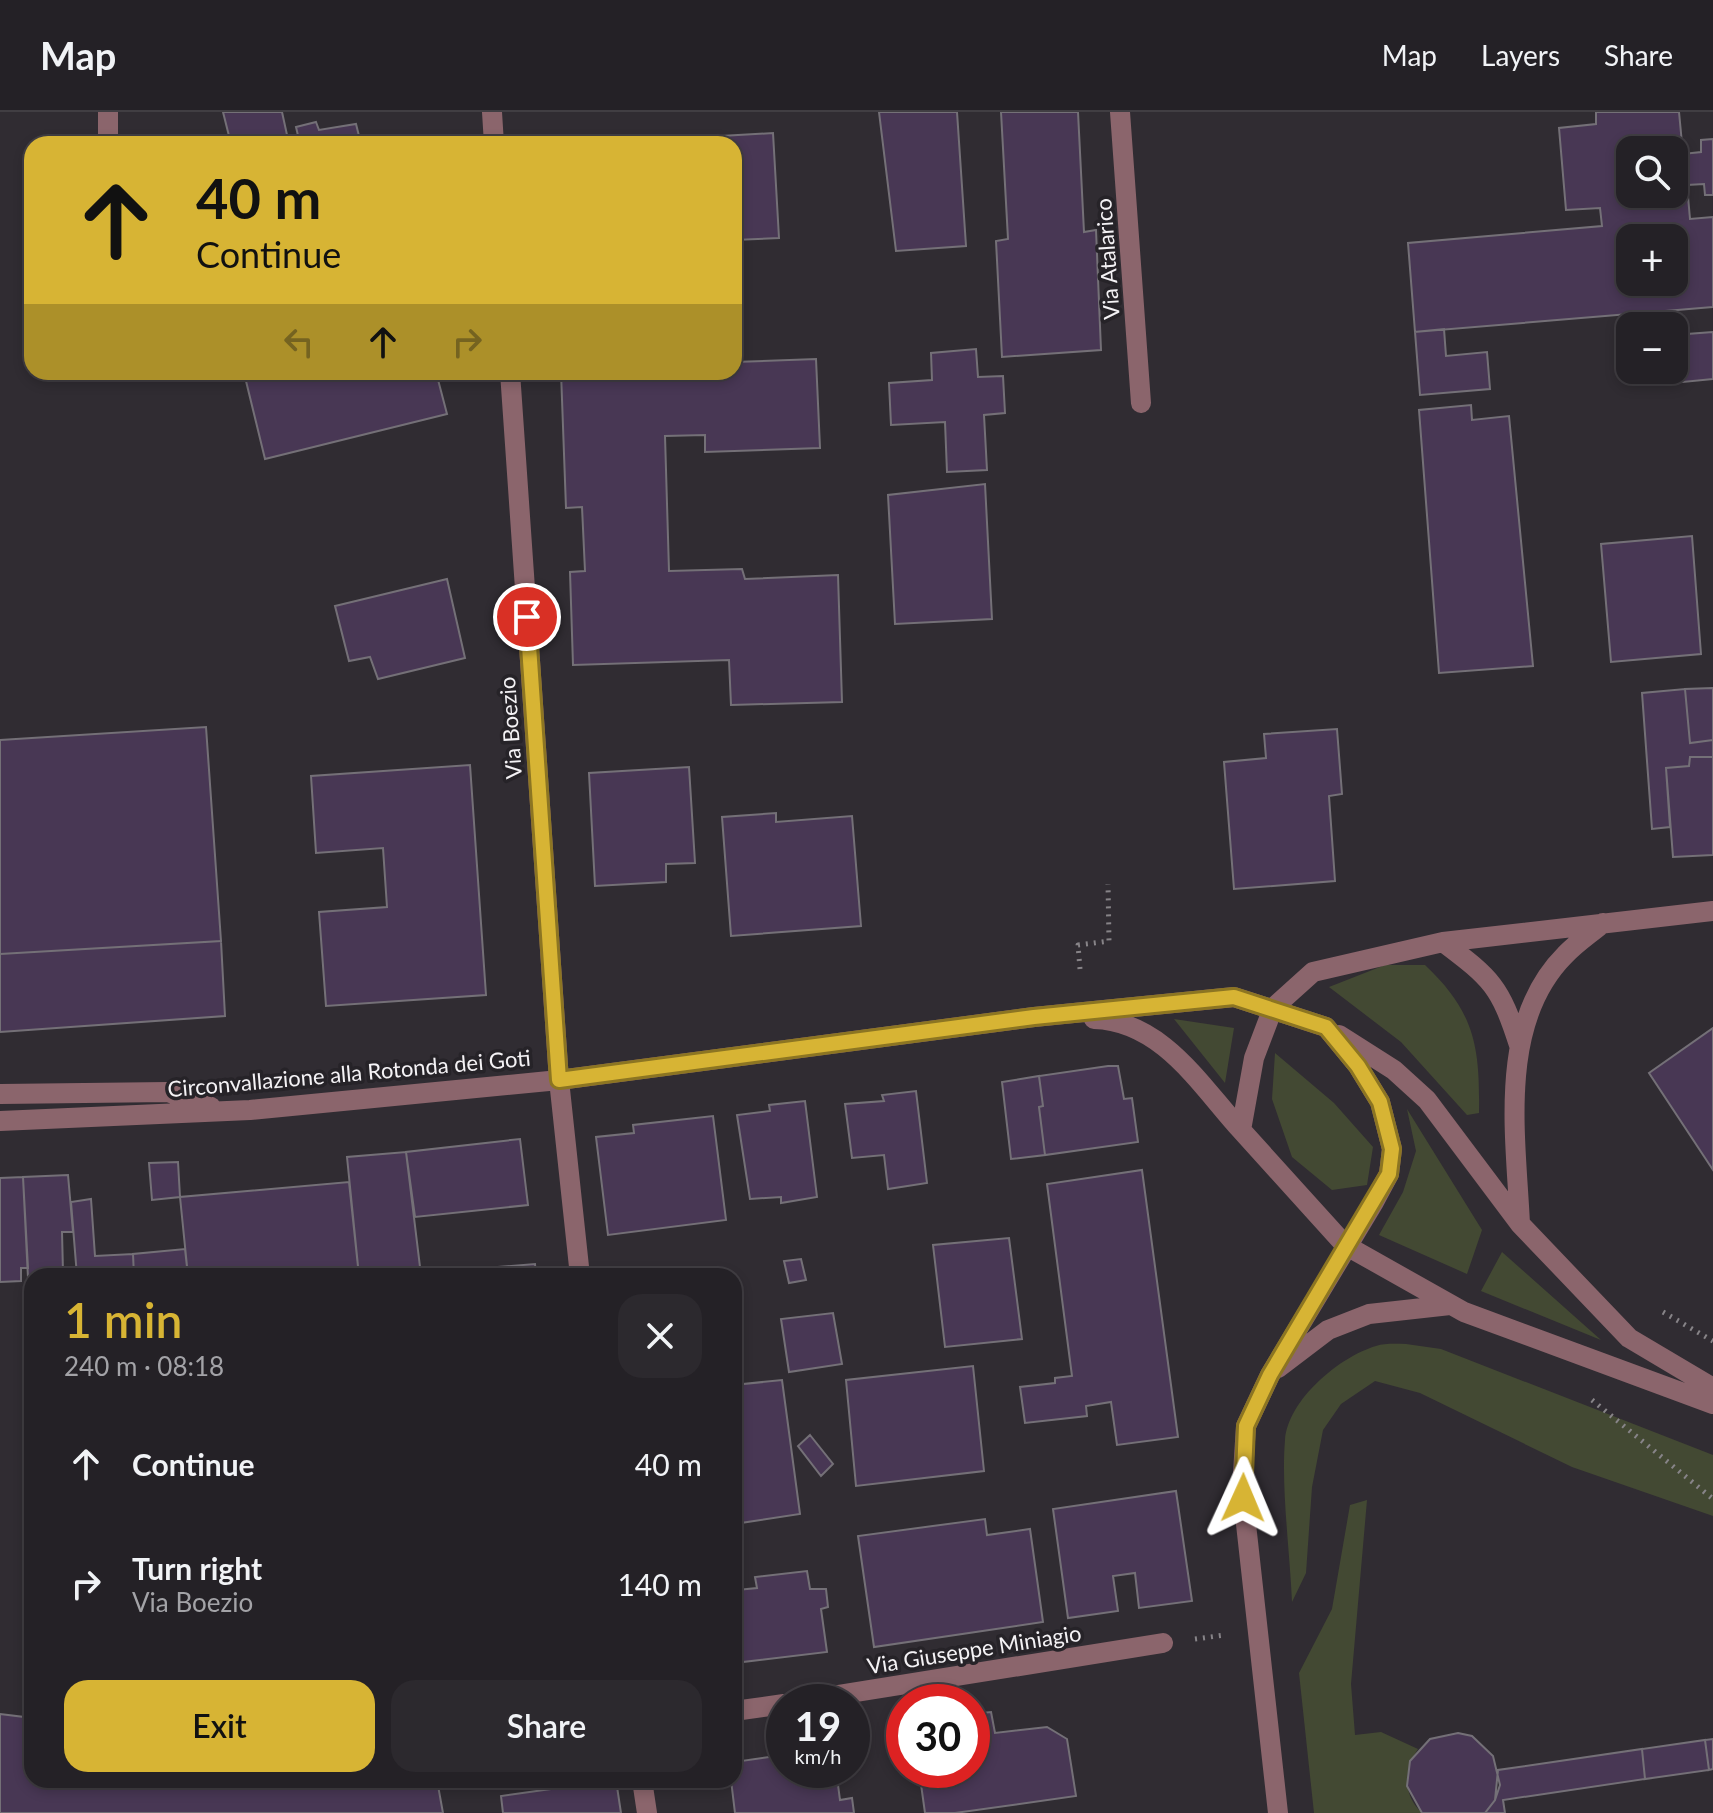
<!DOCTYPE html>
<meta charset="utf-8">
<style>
body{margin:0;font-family:Lato,sans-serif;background:#2c292e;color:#f1f3f6;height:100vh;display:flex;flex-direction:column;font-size:30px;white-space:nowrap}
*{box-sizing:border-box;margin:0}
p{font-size:26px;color:#a3a3a7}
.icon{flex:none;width:44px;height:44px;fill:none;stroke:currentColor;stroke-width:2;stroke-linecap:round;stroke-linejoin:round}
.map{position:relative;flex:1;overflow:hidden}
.side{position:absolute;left:24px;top:1156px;width:718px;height:520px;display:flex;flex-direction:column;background:#242126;border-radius:24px;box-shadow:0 4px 12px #0003,0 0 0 2px #413e43}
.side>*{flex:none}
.guide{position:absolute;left:24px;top:24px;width:718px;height:244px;border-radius:24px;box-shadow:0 4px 12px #0003,0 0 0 2px #413e43;background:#d7b434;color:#111;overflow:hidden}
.tools{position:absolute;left:1616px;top:24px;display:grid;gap:16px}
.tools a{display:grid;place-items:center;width:72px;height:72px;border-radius:16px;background:#242126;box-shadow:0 4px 12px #0003,0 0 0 2px #413e43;font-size:40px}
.speed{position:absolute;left:766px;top:1572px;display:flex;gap:16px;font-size:40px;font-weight:700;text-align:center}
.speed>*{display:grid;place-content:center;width:104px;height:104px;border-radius:50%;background:#242126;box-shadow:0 4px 12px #0003,0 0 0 2px #413e43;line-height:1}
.speed small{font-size:20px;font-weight:400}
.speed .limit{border:12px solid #d22;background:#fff;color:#111}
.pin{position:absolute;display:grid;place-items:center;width:68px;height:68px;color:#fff;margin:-34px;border:4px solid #fff;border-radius:50%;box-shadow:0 2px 8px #0007}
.me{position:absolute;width:88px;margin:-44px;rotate:1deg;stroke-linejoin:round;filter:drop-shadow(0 0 6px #0008)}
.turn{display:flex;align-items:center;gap:28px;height:168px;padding:0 40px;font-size:36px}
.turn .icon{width:104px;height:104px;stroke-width:2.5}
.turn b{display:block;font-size:56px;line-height:68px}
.lanes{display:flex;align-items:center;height:76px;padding:0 40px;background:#0003;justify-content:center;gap:40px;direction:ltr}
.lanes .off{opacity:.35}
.round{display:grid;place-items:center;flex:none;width:84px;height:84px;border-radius:24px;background:#2c292e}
.overview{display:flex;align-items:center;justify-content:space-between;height:136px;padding:0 40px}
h1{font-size:48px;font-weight:600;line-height:60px;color:#d7b434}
.button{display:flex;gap:16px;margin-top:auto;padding:16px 40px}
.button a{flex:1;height:92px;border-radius:24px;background:#d7b434;color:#111;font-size:32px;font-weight:600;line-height:92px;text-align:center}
.button a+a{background:#2c292e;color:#f1f3f6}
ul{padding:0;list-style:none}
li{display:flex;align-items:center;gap:24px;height:120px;padding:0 40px}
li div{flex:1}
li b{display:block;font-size:30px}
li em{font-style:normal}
header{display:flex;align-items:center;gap:48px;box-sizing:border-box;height:112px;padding:0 40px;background:#242126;border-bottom:2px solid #413e43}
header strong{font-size:38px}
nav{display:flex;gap:44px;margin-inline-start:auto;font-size:28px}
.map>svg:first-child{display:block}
.green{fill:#434933}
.building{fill:#483754;stroke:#747077;stroke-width:2;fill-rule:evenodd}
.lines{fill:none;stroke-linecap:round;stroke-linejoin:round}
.path{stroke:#878488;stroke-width:5;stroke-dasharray:2 6;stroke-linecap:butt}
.minor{stroke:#8b656c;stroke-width:20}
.route-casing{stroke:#8c7522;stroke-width:20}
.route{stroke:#d7b434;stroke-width:14}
.labels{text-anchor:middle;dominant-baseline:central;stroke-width:7;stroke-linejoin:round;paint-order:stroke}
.street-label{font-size:22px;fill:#f4f2f5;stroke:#262328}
</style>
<header>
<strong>Map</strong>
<nav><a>Map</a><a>Layers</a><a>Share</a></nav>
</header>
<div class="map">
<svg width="1713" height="1701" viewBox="0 0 1713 1701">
<rect width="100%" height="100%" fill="#302c32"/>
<path class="green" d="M1385,853H1425C1475,900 1480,935 1479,1001L1467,1003L1401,930L1329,875Z
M1174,907L1234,916L1225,971Z
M1275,941L1334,991L1373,1035L1367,1073L1332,1078L1292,1045L1272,987Z
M1407,997L1482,1118L1467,1162L1379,1123L1403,1080L1416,1039Z
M1502,1140L1601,1228L1481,1179Z
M1406,1232L1441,1237L1713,1343V1404L1572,1355L1420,1281L1375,1269L1341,1292L1323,1318L1312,1375L1306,1461L1292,1490C1290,1440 1281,1377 1285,1328C1288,1288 1339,1245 1376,1234C1385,1231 1397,1232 1406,1232Z
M1367,1388L1351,1572L1355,1623L1381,1620L1418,1637C1404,1658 1402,1682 1422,1701H1314L1299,1561L1332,1497L1350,1393Z"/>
<path class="building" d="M223,0H282L289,32H231Z
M879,0H957L966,134L896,139Z
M1001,0H1078L1084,120L1096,118L1101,238L1002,245L996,129L1008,127Z
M1596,0H1679L1683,42L1701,40V28L1713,27V83H1705L1704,72L1687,73L1690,107L1713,105V195L1415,220L1408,131L1602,114L1600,96L1566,98L1559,16L1596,12ZM1630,38H1674V82H1630ZM1630,126H1674V170H1630Z
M316,10L319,18L356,12L360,28L398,25L399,32H300L296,15Z
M773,21L779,126L734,128V32H670L669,27Z
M644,26L645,32H542V31Z
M1444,217L1446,244L1487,240L1490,277L1420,283L1415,220Z
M1713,220V267L1673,271L1674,223Z
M976,237L978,265L1003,264L1005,301L984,303L987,358L947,360L945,310L891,313L889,271L932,268L931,241Z
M816,247L820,336L705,340V323L665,324L669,459L742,457L745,467L838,463L842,590L731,593L729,548L573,553L570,460L585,459L582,395L566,396L561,260H734V250Z
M253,260H436L447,302L265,347L246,269L255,268Z
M1471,293L1472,308L1509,304L1533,554L1439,561L1419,298Z
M985,372L992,507L895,512L888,383Z
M1692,424L1701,542L1611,550L1601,432Z
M447,467L465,546L378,567L370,545L349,549L335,494Z
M1713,576V628L1690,631L1685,577Z
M1685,577L1690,631L1713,628V645H1690L1689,654L1666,656L1670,715L1652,717L1642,581Z
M206,615L221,829L0,842V628Z
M1337,617L1342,682L1329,684L1335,769L1234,777L1224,650L1266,646L1264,622Z
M1690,645H1713V743L1673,745L1666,656L1689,654Z
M470,653L486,883L326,894L319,800L387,795L383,736L316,741L311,664Z
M689,655L695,751L666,752V770L595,774L589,661Z
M776,701V710L852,704L861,814L731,824L722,705Z
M221,829L225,904L0,920V842Z
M1713,916V1058L1649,961Z
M1108,954H1118L1124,987L1132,986L1138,1030L1045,1043L1039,995L1043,994L1039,964Z
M1039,964L1043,994L1039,995L1045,1043L1011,1047L1002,970Z
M916,979L927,1071L888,1077L884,1043L852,1046L845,992L884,989L882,983Z
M805,989L817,1085L781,1091V1085L750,1087L737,1003L770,999L769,993Z
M713,1004L726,1108L608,1123L596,1025L634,1021L633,1013Z
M520,1027L528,1093L415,1105L406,1040Z
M406,1040L421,1163L359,1164L347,1045Z
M178,1050L180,1085L152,1088L149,1051Z
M1142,1058L1178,1325L1117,1333L1111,1290L1086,1294L1087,1304L1025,1311L1020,1275L1055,1271V1266L1072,1264L1047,1072Z
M68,1063L73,1120H62L63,1160L76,1159L77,1164H32V1186H29L23,1065Z
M23,1065L28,1156H21V1169L0,1170V1066Z
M349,1070L359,1164H188L180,1085Z
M91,1087L95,1144L133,1142L134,1164H77L71,1090Z
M1009,1126L1022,1227L945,1235L933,1133Z
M185,1137L188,1164H134L133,1142Z
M801,1147L806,1168L789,1171L784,1149Z
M535,1152L536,1164H486V1156Z
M670,1156L683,1159L684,1164L710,1160V1164H632Z
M833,1201L842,1252L789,1260L781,1207Z
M973,1254L984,1359L856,1374L846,1268Z
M782,1268L800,1402L734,1412V1273Z
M810,1323L833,1352L821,1364L798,1334Z
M1176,1379L1192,1489L1139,1496L1135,1461L1113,1464L1118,1499L1068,1506L1053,1397Z
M985,1407L987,1423L1030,1417L1043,1510L874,1535L858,1424Z
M807,1459L810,1477H826L828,1495L821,1497L827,1540L734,1551V1469L737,1478L757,1476L755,1465Z
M991,1600L995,1621L1047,1615L1067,1627L1076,1684L955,1701H925L919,1658H972V1602Z
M0,1602L32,1606V1668H437L443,1701H0Z
M1458,1621L1472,1624L1493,1644L1500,1673L1495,1688L1485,1701H1422L1407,1674L1410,1649L1430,1627Z
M1713,1627V1657L1709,1658L1705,1628Z
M1705,1628L1709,1658L1645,1667L1642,1637Z
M1642,1637L1645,1667L1503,1688L1505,1701H1485L1495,1688L1498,1658Z
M784,1643V1658H836L840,1688L852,1686L854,1701H735L731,1668H734V1650Z
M616,1668L621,1701H503L501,1684Z"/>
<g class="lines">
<path class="path" d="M1080,857L1078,833L1109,829L1108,772
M1663,1200L1713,1229
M1592,1288L1713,1387
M1195,1527L1225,1523"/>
<path class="minor" d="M492,0L494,32
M1120,0L1141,291
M108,32V0
M510,260L559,968L580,1164
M1713,799L1443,830L1313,860L1273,896L1254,946L1241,1018L1345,1133L1464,1200L1713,1292
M1443,830C1492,867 1500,874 1519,933
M1094,907C1162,909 1200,973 1241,1018
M1339,923L1394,958L1427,988L1520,1112L1629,1226L1713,1276
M0,982L168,980L211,995
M0,1009L250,998L559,968L1034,905L1234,885L1326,915L1358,954L1380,990L1392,1037L1389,1062L1374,1090L1270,1263L1246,1314L1242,1376L1278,1701
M1520,1112C1516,1025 1497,911 1565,843C1576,831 1590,822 1603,811
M1278,1256L1328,1218L1369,1202L1450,1193
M794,1590L1163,1531
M734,1599L784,1592
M642,1668L647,1701"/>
</g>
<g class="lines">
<defs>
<path id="route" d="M527,505L559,968L1034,905L1234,885L1326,915L1358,954L1380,990L1392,1037L1389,1062L1270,1263L1246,1314L1243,1386"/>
</defs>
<use href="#route" class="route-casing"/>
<use href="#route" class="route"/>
</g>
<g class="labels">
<g class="street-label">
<text transform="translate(1107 147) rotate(-94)">Via Atalarico</text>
<text transform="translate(510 616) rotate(-94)">Via Boezio</text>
<text transform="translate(349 961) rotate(-5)">Circonvallazione alla Rotonda dei Goti</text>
<text transform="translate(974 1537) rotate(-9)">Via Giuseppe Miniagio</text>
</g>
</g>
</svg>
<div class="tools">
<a><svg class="icon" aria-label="search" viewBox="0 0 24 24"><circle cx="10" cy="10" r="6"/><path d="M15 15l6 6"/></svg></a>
<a>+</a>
<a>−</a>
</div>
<div class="speed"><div>19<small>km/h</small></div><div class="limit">30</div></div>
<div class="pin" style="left:527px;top:505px;background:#d93025"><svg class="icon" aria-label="arrive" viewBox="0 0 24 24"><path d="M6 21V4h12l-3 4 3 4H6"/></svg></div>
<svg class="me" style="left:1243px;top:1386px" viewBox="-20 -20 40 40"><path d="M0-17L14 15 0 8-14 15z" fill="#d7b434" stroke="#fff" stroke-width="4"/></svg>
<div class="guide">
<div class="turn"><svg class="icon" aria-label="ahead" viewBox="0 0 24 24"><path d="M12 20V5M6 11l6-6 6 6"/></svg><div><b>40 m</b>Continue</div></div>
<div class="lanes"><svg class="icon off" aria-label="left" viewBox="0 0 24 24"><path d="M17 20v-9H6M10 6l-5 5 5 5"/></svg><svg class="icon" aria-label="ahead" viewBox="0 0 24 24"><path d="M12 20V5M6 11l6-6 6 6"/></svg><svg class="icon off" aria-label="right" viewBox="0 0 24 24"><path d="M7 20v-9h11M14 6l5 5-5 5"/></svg></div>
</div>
<section class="side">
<div class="overview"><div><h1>1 min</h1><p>240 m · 08:18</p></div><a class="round"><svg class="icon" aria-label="close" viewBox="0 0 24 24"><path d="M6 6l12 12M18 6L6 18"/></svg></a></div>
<ul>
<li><svg class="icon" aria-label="ahead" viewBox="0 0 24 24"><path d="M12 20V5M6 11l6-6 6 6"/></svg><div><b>Continue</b></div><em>40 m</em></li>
<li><svg class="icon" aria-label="right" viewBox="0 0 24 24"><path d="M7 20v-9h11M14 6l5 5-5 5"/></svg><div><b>Turn right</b><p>Via Boezio</p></div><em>140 m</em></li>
</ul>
<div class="button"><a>Exit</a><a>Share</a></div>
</section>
</div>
